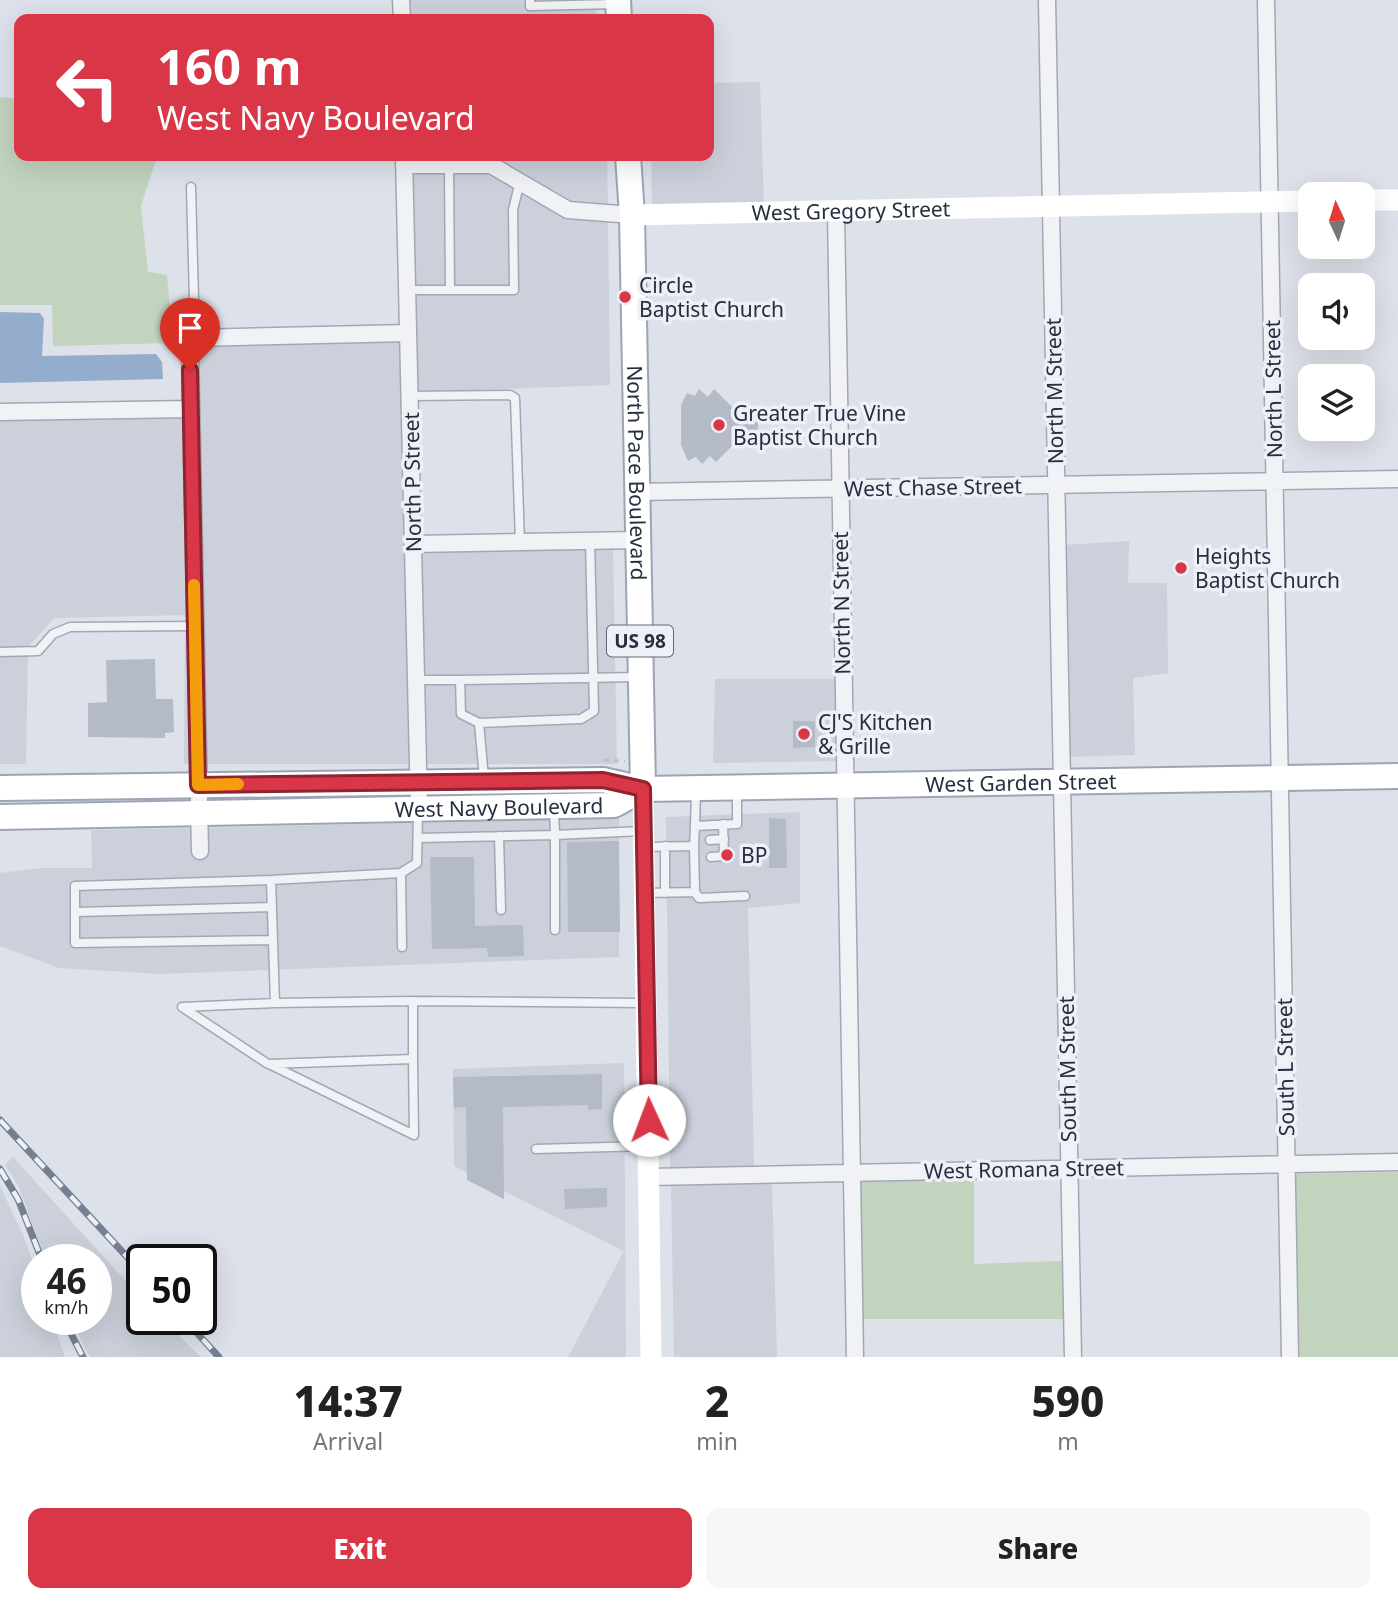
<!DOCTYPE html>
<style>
body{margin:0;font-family:"Noto Sans",sans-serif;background:#f6f6f6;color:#222;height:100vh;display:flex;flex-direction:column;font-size:26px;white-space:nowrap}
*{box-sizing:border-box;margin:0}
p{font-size:23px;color:#767676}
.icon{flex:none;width:38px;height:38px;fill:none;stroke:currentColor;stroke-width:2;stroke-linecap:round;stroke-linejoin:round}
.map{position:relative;height:1357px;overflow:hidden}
.panel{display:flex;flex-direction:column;background:#fff;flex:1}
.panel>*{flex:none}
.top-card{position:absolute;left:14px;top:14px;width:700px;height:147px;border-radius:14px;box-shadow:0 7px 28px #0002;background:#d93748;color:#fff;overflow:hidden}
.needle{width:46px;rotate:356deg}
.tools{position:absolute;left:1298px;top:182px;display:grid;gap:14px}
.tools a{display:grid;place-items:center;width:77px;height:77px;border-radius:14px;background:#fff;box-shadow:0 7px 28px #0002;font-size:35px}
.speed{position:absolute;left:21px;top:1244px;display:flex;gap:14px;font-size:35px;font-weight:700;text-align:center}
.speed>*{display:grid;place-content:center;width:91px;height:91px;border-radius:50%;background:#fff;box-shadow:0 7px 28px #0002;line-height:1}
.speed small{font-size:18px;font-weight:400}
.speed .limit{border:4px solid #111;border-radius:10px;background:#fff;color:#111}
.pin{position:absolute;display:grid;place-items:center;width:60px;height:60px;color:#fff;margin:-72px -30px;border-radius:50% 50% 50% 0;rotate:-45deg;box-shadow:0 0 7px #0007}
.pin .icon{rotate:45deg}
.me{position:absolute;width:77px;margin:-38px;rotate:358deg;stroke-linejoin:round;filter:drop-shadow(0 0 5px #0008)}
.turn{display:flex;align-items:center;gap:24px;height:147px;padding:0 28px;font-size:32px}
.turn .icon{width:91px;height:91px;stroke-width:2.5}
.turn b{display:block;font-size:49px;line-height:60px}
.eta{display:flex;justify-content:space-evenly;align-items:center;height:119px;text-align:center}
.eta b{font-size:42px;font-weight:800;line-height:49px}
.primary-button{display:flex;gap:14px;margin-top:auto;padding:14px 28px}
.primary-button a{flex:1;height:80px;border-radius:14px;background:#d93748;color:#fff;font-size:28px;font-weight:800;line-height:80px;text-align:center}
.primary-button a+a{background:#f6f6f6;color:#222}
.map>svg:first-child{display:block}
.built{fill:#cbd0db}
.green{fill:#c2d3be}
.water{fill:#95adcc}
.building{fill:#b4bac6}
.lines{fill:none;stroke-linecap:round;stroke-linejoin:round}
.lane-casing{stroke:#a2a8b3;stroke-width:11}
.street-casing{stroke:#a2a8b3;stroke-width:19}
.primary-casing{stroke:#9ca5b5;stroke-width:28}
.path{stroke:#bbbfc7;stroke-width:2.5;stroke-dasharray:5 5;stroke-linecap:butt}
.lane{stroke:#f0f2f6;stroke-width:8}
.street{stroke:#f0f2f6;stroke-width:16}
.secondary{stroke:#fff;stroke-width:21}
.primary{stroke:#fff;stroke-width:24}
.rail-casing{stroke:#768093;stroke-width:7}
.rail{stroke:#edf0f6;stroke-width:4.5;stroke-dasharray:13;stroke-linecap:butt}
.route-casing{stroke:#8d242f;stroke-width:18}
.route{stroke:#d93748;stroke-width:12}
.slow{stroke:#f59e0b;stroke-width:12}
.poi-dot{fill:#d93748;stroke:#edf0f6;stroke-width:2.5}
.labels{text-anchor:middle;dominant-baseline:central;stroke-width:7;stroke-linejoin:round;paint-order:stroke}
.shield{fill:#edf0f6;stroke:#626877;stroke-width:2}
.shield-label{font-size:19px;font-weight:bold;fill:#262e40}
.street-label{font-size:21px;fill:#262e40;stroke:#edf0f6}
.poi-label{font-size:21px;fill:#262e40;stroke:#edf0f6;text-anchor:start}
</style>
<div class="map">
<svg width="1398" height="1357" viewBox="0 0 1398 1357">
<rect width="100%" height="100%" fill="#dde1e9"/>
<path class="built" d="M408,0H595L597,19H408Z
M760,82L764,205L652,207L651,156H709V83Z
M411,156H607L608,206L570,203L494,158Z
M490,172L565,217L608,222L610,385L417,392L411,173Z
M401,341L410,764H204L197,351L199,345Z
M183,417L191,764H184L185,615L54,618L28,647L26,764H0V420Z
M1129,541L1128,583H1167L1168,673L1133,678L1135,755L1067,757L1063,545Z
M613,548L617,764H423L420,552Z
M715,679H836L837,761L713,763Z
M800,812V903L748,908L754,1167L670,1169L666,817Z
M619,818V957L160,974L59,968L0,946V873L41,868H92L91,830L194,828L193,858H206L207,828Z
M624,1063L626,1357H568L624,1251L454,1166L453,1069Z
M13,1157L142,1299V1320H163L201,1357H90L71,1320H96V1260H46L18,1185L5,1165Z
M772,1182L777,1357H674L671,1184Z
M0,1186L24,1237L37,1275V1320H52L65,1357H0Z"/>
<path class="green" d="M0,97L19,99V156H157L141,206L148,272L167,275L173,343L53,346L52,305H0Z
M1398,1172V1357H1298L1294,1174Z
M974,1178V1264L1064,1261L1065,1319H861L858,1180Z"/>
<path class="water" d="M0,312L40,313L44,319L42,356L156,354L162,362L163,379L0,383Z"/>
<path class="building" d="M699,389L708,397L714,389L736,411L741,406L758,422V428L739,448L734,444L716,462L710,456L702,464L696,457L688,461L681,445V405L687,393L695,396Z
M155,659L156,699H173L174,732L165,733V738L88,737V703L107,702L106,660Z
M793,721H815V747L793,748Z
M769,818L786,819L787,868H769Z
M619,841L620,932H568L567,842Z
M430,857H474L475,926L523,925L524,956L488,957L487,948L432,949Z
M602,1074V1109L588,1110V1105L503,1107L504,1199L467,1180L466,1107L454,1108L453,1077Z
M607,1188V1207L565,1209L564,1189Z"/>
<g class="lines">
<defs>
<path id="lane" d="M530,0V6L616,4
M449,165L450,290
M191,187L195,338
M407,290H514L513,210L520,181
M410,396L510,395L515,398L520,542
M0,652L38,651L53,634L70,627L195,626
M415,680H460L461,714L479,723L581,719L594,711L590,541
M460,680L639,677
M479,723L484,778
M696,791L695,826L737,824V791
M499,836L501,910
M418,838L555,835L554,810
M710,840L724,839
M665,846V893
M644,847L694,846L695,826
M711,857L724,856L723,824
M401,873L402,947
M271,880L75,886V943L273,940
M695,892L699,898L745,896
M647,893L695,892L694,846
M75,912L271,907
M555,930V835L643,831
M413,1001L644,1003
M275,1003L413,1001V1059L268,1064L182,1007L275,1003L271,880L401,873L417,863L418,812
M271,1065L414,1135L413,1059
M536,1149L646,1146"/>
<path id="street" d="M401,0L402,19
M1047,0L1073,1357
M1266,0L1290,1357
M404,156L419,809
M404,165H491L568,210L632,215
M836,211L855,1357
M0,412L190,409
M636,492L1398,479
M413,544L637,540
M200,851L190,349L195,338L408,333
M650,1177L1398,1162"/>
<g id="primary">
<path d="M618,0L619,19"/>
<path id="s2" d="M628,156L632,215L643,789"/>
<path id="s3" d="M0,788L603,780L643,789L1398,776"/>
<path id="s4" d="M0,817L614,805L643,789"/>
</g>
</defs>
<use href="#lane" class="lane-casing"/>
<use href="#street" class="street-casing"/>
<use href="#primary" class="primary-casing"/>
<path class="path" d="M604,760L625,761"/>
<use href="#lane" class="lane"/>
<use href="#street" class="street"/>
<g class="secondary">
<path d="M1363,200H1398"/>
<path id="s1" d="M632,215L1311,201"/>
<path d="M643,789L651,1357"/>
</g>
<use href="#primary" class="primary"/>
<defs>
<path id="rail" d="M0,1120L142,1273
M0,1169L18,1199L42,1260
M64,1320L83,1357
M185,1320L219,1357"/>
</defs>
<use href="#rail" class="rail-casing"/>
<use href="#rail" class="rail"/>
</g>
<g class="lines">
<defs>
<path id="route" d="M190,370L198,785L603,780L643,789L649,1120"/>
</defs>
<use href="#route" class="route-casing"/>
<use href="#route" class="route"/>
<path class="slow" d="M194,585L198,785L238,784"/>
</g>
<g class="poi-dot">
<circle cx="625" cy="297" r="7"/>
<circle cx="719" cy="425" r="7"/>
<circle cx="1181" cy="568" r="7"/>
<circle cx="804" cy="734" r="7"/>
<circle cx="727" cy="855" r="7"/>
</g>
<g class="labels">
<rect class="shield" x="607" y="625.5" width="66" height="31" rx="5"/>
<g class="shield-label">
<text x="640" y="641">US 98</text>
</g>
<g class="street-label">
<text stroke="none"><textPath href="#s1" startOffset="219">West Gregory Street</textPath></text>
<text transform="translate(1273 389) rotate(-91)">North L Street</text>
<text transform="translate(1054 391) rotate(-91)">North M Street</text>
<text stroke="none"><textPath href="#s2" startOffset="317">North Pace Boulevard</textPath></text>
<text transform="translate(412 482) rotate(-91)">North P Street</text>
<text transform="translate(933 487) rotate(-1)">West Chase Street</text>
<text transform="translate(841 603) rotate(-91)">North N Street</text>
<text stroke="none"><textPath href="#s3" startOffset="1022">West Garden Street</textPath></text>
<text stroke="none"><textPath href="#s4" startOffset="499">West Navy Boulevard</textPath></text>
<text transform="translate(1285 1067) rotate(-91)">South L Street</text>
<text transform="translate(1067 1069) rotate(-91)">South M Street</text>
<text transform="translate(1024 1169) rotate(-1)">West Romana Street</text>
</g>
<g class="poi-label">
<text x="639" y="285">Circle<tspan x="639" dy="24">Baptist Church</tspan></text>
<text x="733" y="413">Greater True Vine<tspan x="733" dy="24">Baptist Church</tspan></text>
<text x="1195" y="556">Heights<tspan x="1195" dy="24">Baptist Church</tspan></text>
<text x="818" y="722">CJ'S Kitchen<tspan x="818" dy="24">&amp; Grille</tspan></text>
<text x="741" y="855">BP</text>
</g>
</g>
</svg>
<div class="tools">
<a><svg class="needle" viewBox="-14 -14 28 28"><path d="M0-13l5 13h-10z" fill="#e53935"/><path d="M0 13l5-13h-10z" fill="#767676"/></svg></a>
<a><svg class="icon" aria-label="sound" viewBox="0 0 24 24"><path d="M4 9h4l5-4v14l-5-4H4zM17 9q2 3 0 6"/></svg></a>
<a><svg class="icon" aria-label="layers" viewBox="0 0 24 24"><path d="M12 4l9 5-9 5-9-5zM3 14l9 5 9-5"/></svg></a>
</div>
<div class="speed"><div>46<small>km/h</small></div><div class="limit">50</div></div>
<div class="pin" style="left:190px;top:370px;background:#d93025"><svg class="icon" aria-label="arrive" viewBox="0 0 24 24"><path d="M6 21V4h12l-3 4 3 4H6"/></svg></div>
<svg class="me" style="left:649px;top:1120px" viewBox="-20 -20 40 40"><circle r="19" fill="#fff"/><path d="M0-13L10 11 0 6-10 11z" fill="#d93748"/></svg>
<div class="top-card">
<div class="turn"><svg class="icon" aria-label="left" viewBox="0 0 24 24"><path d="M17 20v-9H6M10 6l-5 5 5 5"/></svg><div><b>160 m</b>West Navy Boulevard</div></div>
</div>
</div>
<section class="panel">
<div class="eta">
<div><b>14:37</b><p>Arrival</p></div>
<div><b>2</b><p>min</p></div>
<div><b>590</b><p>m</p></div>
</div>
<div class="primary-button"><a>Exit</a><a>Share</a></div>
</section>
